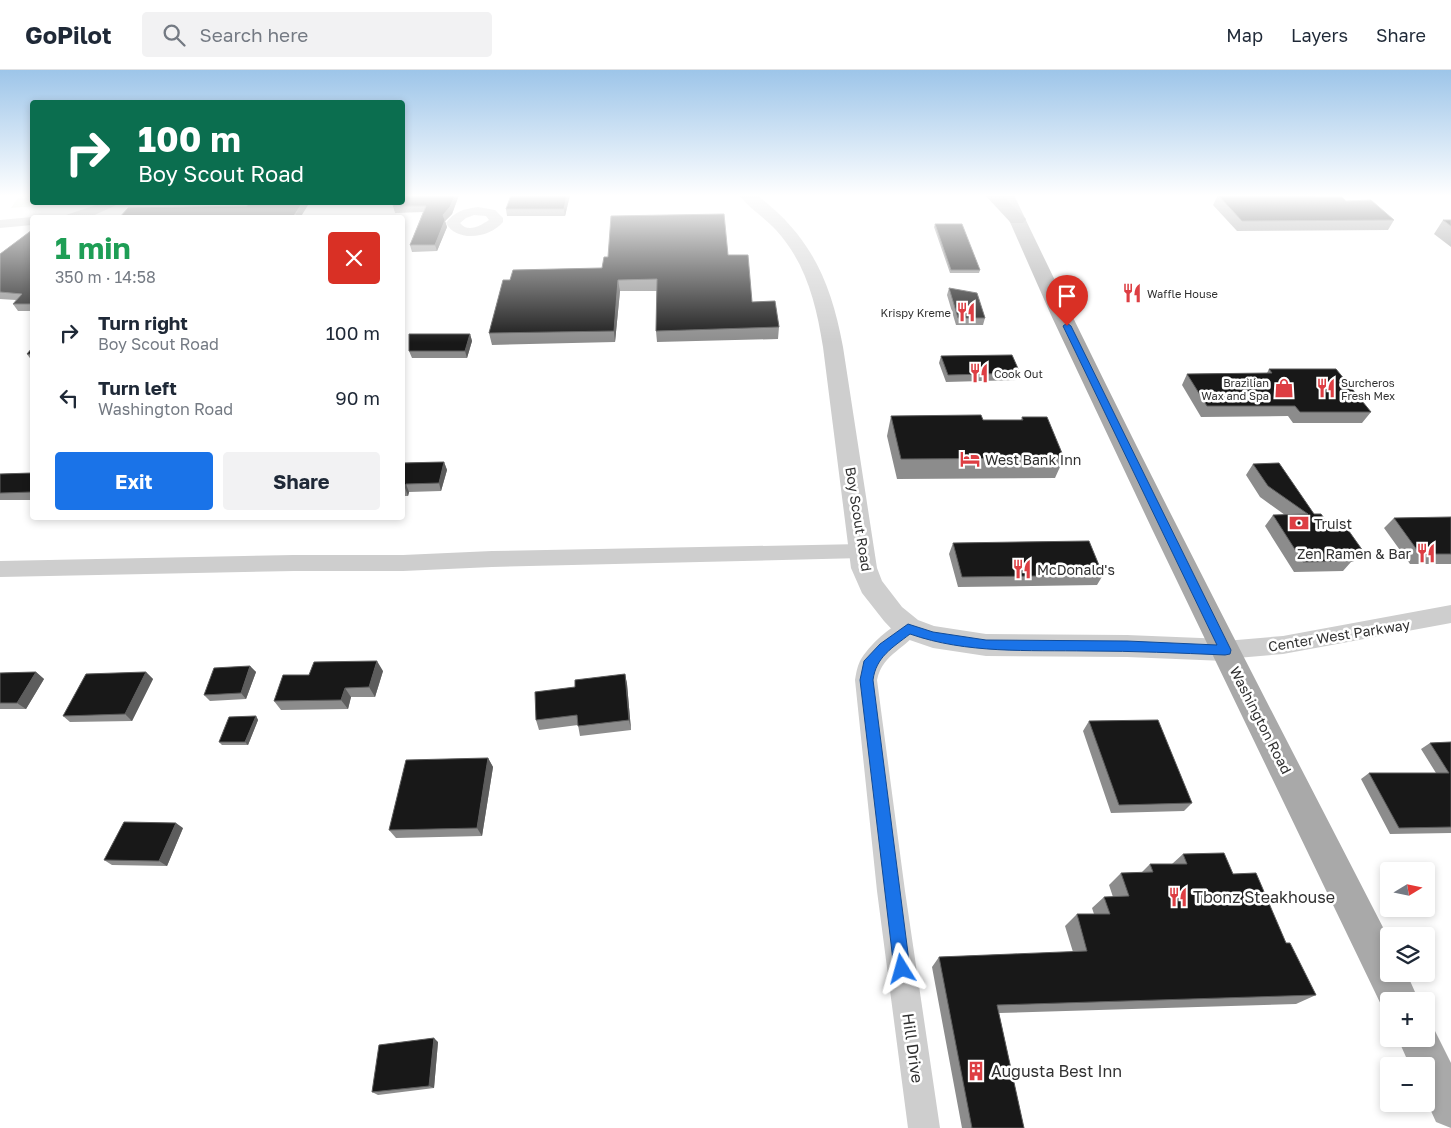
<!DOCTYPE html>
<meta charset="utf-8">
<style>
body{margin:0;font-family:"Golos Text",sans-serif;background:#f2f2f3;color:#1f2937;height:100vh;display:flex;flex-direction:column;font-size:19px;white-space:nowrap}
*{box-sizing:border-box;margin:0}
p{font-size:16px;color:#747a83}
.icon{flex:none;width:28px;height:28px;fill:none;stroke:currentColor;stroke-width:2;stroke-linecap:round;stroke-linejoin:round}
.map{position:relative;flex:1;overflow:hidden}
.drawer{position:absolute;left:30px;top:145px;width:375px;height:305px;display:flex;flex-direction:column;background:#fff;border-radius:5px;box-shadow:0 2px 8px #0003}
.drawer>*{flex:none}
.top-card{position:absolute;left:30px;top:30px;width:375px;height:105px;border-radius:5px;box-shadow:0 2px 8px #0003;background:#0b6e4f;color:#fff;overflow:hidden}
.needle{width:32px;rotate:80deg}
.fabs{position:absolute;left:1380px;top:792px;display:grid;gap:10px}
.fabs a{display:grid;place-items:center;width:55px;height:55px;border-radius:5px;background:#fff;box-shadow:0 2px 8px #0003;font-size:25px}
.pin{position:absolute;display:grid;place-items:center;width:42px;height:42px;color:#fff;margin:-51px -21px;border-radius:50% 50% 50% 0;rotate:-45deg;box-shadow:0 0 5px #0007}
.pin .icon{rotate:45deg}
.me{position:absolute;width:55px;margin:-28px;rotate:352deg;stroke-linejoin:round;filter:drop-shadow(0 0 4px #0008)}
.turn{display:flex;align-items:center;gap:18px;height:105px;padding:0 25px;font-size:22px}
.turn .icon{width:65px;height:65px;stroke-width:2.5}
.turn b{display:block;font-size:35px;line-height:42px}
.round{display:grid;place-items:center;flex:none;width:52px;height:52px;border-radius:5px;background:#f2f2f3}
.summary{display:flex;align-items:center;justify-content:space-between;height:85px;padding:0 25px}
h1{font-size:30px;font-weight:700;line-height:38px;color:#1e9e55}
.action{display:flex;gap:10px;margin-top:auto;padding:10px 25px}
.action a{flex:1;height:58px;border-radius:5px;background:#1a73e8;color:#fff;font-size:20px;font-weight:700;line-height:58px;text-align:center}
.action a+a{background:#f2f2f3;color:#1f2937}
ul{padding:0;list-style:none}
li{display:flex;align-items:center;gap:15px;height:65px;padding:0 25px}
li div{flex:1}
li b{display:block;font-size:19px}
li em{font-style:normal}
header{display:flex;align-items:center;gap:30px;box-sizing:border-box;height:70px;padding:0 25px;background:#fff;border-bottom:1px solid #e0e1e3}
header strong{font-size:24px}
nav{display:flex;gap:28px;margin-inline-start:auto;font-size:18px}
.search{width:350px;height:45px;background:#f2f2f3;display:flex;align-items:center;gap:12px;box-sizing:border-box;padding:0 18px;border-radius:5px;color:#747a83;font-size:19px}
.map>svg:first-child{display:block}
.green{fill:#e4eadd}
.lines{fill:none;stroke-linecap:round;stroke-linejoin:round}
.minor{fill:#cecece;fill-rule:evenodd}
.tertiary{fill:#cecece;fill-rule:evenodd}
.primary{fill:#a9a9a9;fill-rule:evenodd}
.motorway{fill:#989898;fill-rule:evenodd}
.wall{fill:#8c8c8c}
.shaded-wall{fill:#5d5d5d}
.building{fill:#181818;stroke:#5d5d5d}
.route{fill:#1a73e8;stroke:#114b97}
.labels{text-anchor:middle;dominant-baseline:central;stroke-width:5;stroke-linejoin:round;paint-order:stroke}
.far-poi-label{font-size:11px;fill:#313131;stroke:#fff;text-anchor:start}
.poi-label{font-size:14px;fill:#313131;stroke:#fff;text-anchor:start}
.street-label{font-size:14px;fill:#313131;stroke:#fff}
.near-poi-label{font-size:16px;fill:#313131;stroke:#fff;text-anchor:start}
.near-street-label{font-size:16px;fill:#313131;stroke:#fff}
</style>
<header>
<strong>GoPilot</strong>
<div class="search"><svg class="icon" aria-label="search" viewBox="0 0 24 24"><circle cx="10" cy="10" r="6"/><path d="M15 15l6 6"/></svg>Search here</div>
<nav><a>Map</a><a>Layers</a><a>Share</a></nav>
</header>
<div class="map">
<svg width="1451" height="1058" viewBox="0 0 1451 1058">
<rect width="100%" height="100%" fill="#fff"/>
<path class="green" d="M20,125H32V132L70,133L11,138Z"/>
<g class="lines">
<path class="minor" d="M105,132H123L88,148H65L66,145Z
M478,137L495,140L503,148V152C490,168 457,173 446,153C455,141 464,139 478,137ZM474,145L486,146L489,150C480,156 468,163 460,153L466,148Z
M32,147L34,148L32,155L0,158V150Z
M862,474L869,476L872,481L869,486L862,488L492,497L403,501H294L0,507V491L294,485H403L492,481Z
M1451,535V553L1283,584L1225,589L1217,586L1214,580L1217,574L1225,571L1283,566Z
M908,549L916,552L919,558C908,579 883,582 877,610L905,821L940,1058H908L877,821L855,610C856,604 857,597 860,591C869,575 891,555 908,549Z"/>
<path class="tertiary" d="M739,125H757C811,166 831,212 843,277L877,498L882,511L902,537L918,550L934,556L986,564L1127,565L1225,569L1235,572L1239,580L1235,588L1225,591L1127,587L986,586L933,578L898,566L884,551L862,523L851,498L823,277C816,233 806,193 776,160C765,148 748,137 739,125Z"/>
<path class="primary" d="M998,125H1014C1133,376 1262,622 1389,869V904H1407L1419,931H1389V946L1386,945L1152,459L1051,245Z
M1426,953L1432,955L1451,993V1058L1436,1052L1426,1030V996H1410L1398,969H1426Z"/>
<path class="motorway" d="M985,125H1002L1026,149L1023,153H1011Z"/>
</g>
<path class="wall" d="M402,125H459L452,144L445,151L447,157L437,181L412,182L410,175L423,142L395,143L393,136Z
M570,125L565,146H507L506,139Z
M1218,125L1317,127L1346,131L1394,150L1388,160L1237,161L1213,135Z
M1443,150H1451V177L1434,164Z
M935,154L980,200L979,203H950L934,157Z
M32,160V241H18L13,234L16,230L0,229V184Z
M728,185L752,232L779,257L778,269L657,272L656,261L657,221H620L615,272L492,275L489,263L510,210L602,198Z
M949,218L985,248L983,255H956L947,225Z
M470,264L472,271L467,288H412L409,281Z
M27,284H32V291Z
M941,286L1020,303L1017,310L946,312L939,293Z
M1269,299L1371,342L1362,353H1293L1288,346L1201,347L1182,315L1187,304L1267,303Z
M891,346L983,350H1021L1022,347L1064,388L1055,408L897,409L887,366Z
M444,392L447,400L441,421L409,422L408,426H402V393Z
M1253,394L1331,458L1363,481L1353,492H1351L1343,501L1294,502L1265,456L1273,445H1285L1260,427L1246,405Z
M32,403V430H0V404Z
M1394,448H1451V494H1410L1384,458Z
M953,473L1103,505L1097,515L958,517L949,484Z
M250,596L256,602L246,629L210,631L204,625Z
M383,601L375,627H351L348,639L281,640L274,631L309,605Z
M36,602L44,609L26,639H0V603Z
M146,602L153,609L132,651L70,652L63,646Z
M625,604L627,614L631,660L580,666L578,655L539,660L536,650L575,617Z
M256,646L258,650L248,675H222L219,672Z
M1089,651L1192,733L1184,741L1111,743L1083,661Z
M1451,672V763L1390,764L1361,709L1369,703H1436L1421,679L1430,673Z
M488,688L493,697L482,766L396,768L389,760Z
M183,758L167,796L112,795L104,790Z
M1183,784L1233,804L1286,873L1316,925L1296,934L999,943L1024,1058H962L932,897L939,887L1073,882L1065,856L1077,844H1094L1092,838L1104,827H1113L1109,815L1121,803H1141L1150,794H1172Z
M438,972L434,1018L378,1025L372,1022Z"/>
<path class="shaded-wall" d="M455,125H459L452,144L445,151L447,157L437,181L435,175L443,145Z
M567,125H570L565,146L564,139Z
M303,132H310L300,148H293Z
M618,210L620,221L615,272L614,261Z
M470,264L472,271L467,288L465,281Z
M444,392L447,400L441,421L439,413Z
M406,414L409,422L408,426L405,418Z
M377,591L383,601L375,627L369,617Z
M250,596L256,602L246,629L241,623Z
M36,602L44,609L26,639L17,633Z
M146,602L153,609L132,651L125,644Z
M625,604L627,614L631,660L629,650Z
M345,618L351,627L348,639L341,630Z
M256,646L258,650L248,675L245,672Z
M488,688L493,697L482,766L477,758Z
M176,753L183,758L167,796L159,791Z
M434,968L438,972L434,1018L429,1016Z"/>
<path class="building" d="M402,125H455L450,137L443,145L445,150L435,175H410L426,136H393L395,132H402Z
M511,125H567L564,139H506Z
M1218,125H1316L1317,127H1342L1346,131L1371,130L1394,150L1242,151Z
M250,132H303L293,147L119,148L128,138L247,136Z
M724,144L728,185H748L752,232L775,231L779,257L656,261L657,209L618,210L614,261L489,263L503,210H510L513,200L602,198L604,187H608L611,146Z
M1443,150H1451V156Z
M935,154H962L980,200H951Z
M32,160V234H13L22,224L0,222V184Z
M949,218L977,223L985,248H958Z
M409,264H470L465,281H409Z
M32,278V284H27Z
M1012,285L1020,303L948,305L941,286Z
M1269,299H1336L1371,342H1300L1295,336H1207L1187,304L1272,303Z
M981,345L983,350H1023L1022,347H1047L1064,388L901,389L891,346Z
M444,392L439,413L406,414L405,418L402,419V393Z
M1279,393L1314,444H1321L1331,458L1346,457L1363,481H1346L1352,491L1303,492L1273,445L1308,444L1268,416L1253,394Z
M32,403V422L0,423V404Z
M1451,447V484H1420L1394,448Z
M1089,471L1103,505L962,507L953,473Z
M377,591L369,617L345,618L341,630L274,631L283,605H309L314,592Z
M250,596L241,623L204,625L214,598Z
M36,602L17,633H0V603Z
M146,602L125,644L63,646L86,604Z
M625,604L629,650L578,656L577,645L536,650L535,622L575,617V610Z
M256,646L245,672H219L229,647Z
M1158,650L1192,733L1119,735L1089,651Z
M1451,672V757L1399,758L1369,703H1449L1430,673Z
M488,688L477,758L389,760L406,690Z
M124,752L176,753L159,791L104,790Z
M1224,783L1233,804L1256,803L1286,873H1290L1316,925L997,935L1024,1058H972L939,887L1087,881L1077,844H1110L1104,827L1129,826L1121,803L1153,802L1150,794H1187L1183,784Z
M434,968L429,1016L372,1022L379,975Z"/>
<linearGradient id="sky" x2="0" y2="1"><stop stop-color="#9dc5e9"/><stop offset="0.46" stop-color="#fff"/><stop offset="1" stop-color="#fff" stop-opacity="0"/></linearGradient>
<rect width="1451" height="273" fill="url(#sky)"/>
<path class="route" d="M1067,253L1071,256L1231,580L1230,584L1225,585C1179,583 1134,581 1088,581C1028,580 967,584 910,564C892,578 876,587 873,610L910,899L908,905L902,907L896,905L894,899L860,610L864,591L880,574L908,554L933,562L986,570L1127,571L1217,575L1063,256Z"/>
<defs>
<symbol id="restaurant-bare" viewBox="-9 -9 18 18"><path d="M-5-6h1v4h1v-4h1v4h1v-4h1v5L-1.5 .5V6h-2V.5L-5-1ZM5-6V6H3V1.5H1.5Q1.5-4 5-6Z" fill="#dd3e43" stroke="#fff" stroke-width="2.5" paint-order="stroke"/></symbol>
<symbol id="shop-bare" viewBox="-9 -9 18 18"><path d="M-5-2.5h2.3a2.7 3.5 0 0 1 5.4 0H5L5.5 6h-11ZM-1.5-2.5h3a1.5 2.3 0 0 0-3 0Z" fill="#dd3e43" stroke="#fff" stroke-width="2.5" paint-order="stroke"/></symbol>
<symbol id="hotel-bare" viewBox="-9 -9 18 18"><path d="M-6-4.5h1.5V1H6V5H4.5V3h-9V5H-6ZM-4 0a1.8 1.8 0 1 1 3.6 0ZM.5 0V-2.5h3Q6-2.5 6 0Z" fill="#dd3e43" stroke="#fff" stroke-width="2.5" paint-order="stroke"/></symbol>
<symbol id="bank-bare" viewBox="-9 -9 18 18"><path d="M-6-4H6V4H-6ZM0-2.3a2.3 2.3 0 1 0 0 4.6a2.3 2.3 0 1 0 0-4.6Z" fill="#dd3e43" stroke="#fff" stroke-width="2.5" paint-order="stroke"/></symbol>
<symbol id="building-bare" viewBox="-9 -9 18 18"><path d="M-4-6H4V6H1V3H-1V6H-4ZM-2.5-4.3h1.7v1.8h-1.7ZM.8-4.3h1.7v1.8H.8ZM-2.5-1h1.7V.8h-1.7ZM.8-1h1.7V.8H.8Z" fill="#dd3e43" stroke="#fff" stroke-width="2.5" paint-order="stroke"/></symbol>
</defs>
<g fill-rule="evenodd">
<use href="#restaurant-bare" x="1118" y="209" width="28" height="28"/>
<use href="#restaurant-bare" x="952" y="228" width="28" height="28"/>
<use href="#restaurant-bare" x="965" y="289" width="28" height="28"/>
<use href="#shop-bare" x="1270" y="304" width="28" height="28"/>
<use href="#restaurant-bare" x="1312" y="304" width="28" height="28"/>
<use href="#hotel-bare" x="956" y="375" width="28" height="28"/>
<use href="#bank-bare" x="1285" y="439" width="28" height="28"/>
<use href="#restaurant-bare" x="1412" y="469" width="28" height="28"/>
<use href="#restaurant-bare" x="1008" y="485" width="28" height="28"/>
<use href="#restaurant-bare" x="1164" y="813" width="28" height="28"/>
<use href="#building-bare" x="962" y="987" width="28" height="28"/>
</g>
<g class="labels">
<g class="far-poi-label">
<text x="1147" y="223">Waffle House</text>
<text x="951" y="242" text-anchor="end">Krispy Kreme</text>
<text x="994" y="303">Cook Out</text>
<text x="1269" y="312" text-anchor="end">Brazilian<tspan x="1269" dy="13">Wax and Spa</tspan></text>
<text x="1341" y="312">Surcheros<tspan x="1341" dy="13">Fresh Mex</tspan></text>
</g>
<g class="poi-label">
<text x="985" y="389">West Bank Inn</text>
<text x="1314" y="453">Truist</text>
<text x="1411" y="483" text-anchor="end">Zen Ramen &amp; Bar</text>
<text x="1037" y="499">McDonald's</text>
</g>
<g class="street-label">
<text transform="translate(859 449) rotate(81)">Boy Scout Road</text>
<text transform="translate(1339 565) rotate(-9)">Center West Parkway</text>
<text transform="translate(1261 650) rotate(63)">Washington Road</text>
</g>
<g class="near-poi-label">
<text x="1193" y="827">Tbonz Steakhouse</text>
<text x="991" y="1001">Augusta Best Inn</text>
</g>
<g class="near-street-label">
<text transform="translate(913 978) rotate(82)">Hill Drive</text>
</g>
</g>
</svg>
<div class="fabs">
<a><svg class="needle" viewBox="-14 -14 28 28"><path d="M0-13l5 13h-10z" fill="#e53935"/><path d="M0 13l5-13h-10z" fill="#747a83"/></svg></a>
<a><svg class="icon" aria-label="layers" viewBox="0 0 24 24"><path d="M12 4l9 5-9 5-9-5zM3 14l9 5 9-5"/></svg></a>
<a>+</a>
<a>−</a>
</div>
<div class="pin" style="left:1067px;top:256px;background:#d93025"><svg class="icon" aria-label="arrive" viewBox="0 0 24 24"><path d="M6 21V4h12l-3 4 3 4H6"/></svg></div>
<svg class="me" style="left:902px;top:899px" viewBox="-20 -20 40 40"><path d="M0-17L14 15 0 8-14 15z" fill="#1a73e8" stroke="#fff" stroke-width="4"/></svg>
<div class="top-card">
<div class="turn"><svg class="icon" aria-label="right" viewBox="0 0 24 24"><path d="M7 20v-9h11M14 6l5 5-5 5"/></svg><div><b>100 m</b>Boy Scout Road</div></div>
</div>
<section class="drawer">
<div class="summary"><div><h1>1 min</h1><p>350 m · 14:58</p></div><a class="round" style="background:#d93025;color:#fff"><svg class="icon" aria-label="close" viewBox="0 0 24 24"><path d="M6 6l12 12M18 6L6 18"/></svg></a></div>
<ul>
<li><svg class="icon" aria-label="right" viewBox="0 0 24 24"><path d="M7 20v-9h11M14 6l5 5-5 5"/></svg><div><b>Turn right</b><p>Boy Scout Road</p></div><em>100 m</em></li>
<li><svg class="icon" aria-label="left" viewBox="0 0 24 24"><path d="M17 20v-9H6M10 6l-5 5 5 5"/></svg><div><b>Turn left</b><p>Washington Road</p></div><em>90 m</em></li>
</ul>
<div class="action"><a>Exit</a><a>Share</a></div>
</section>
</div>
